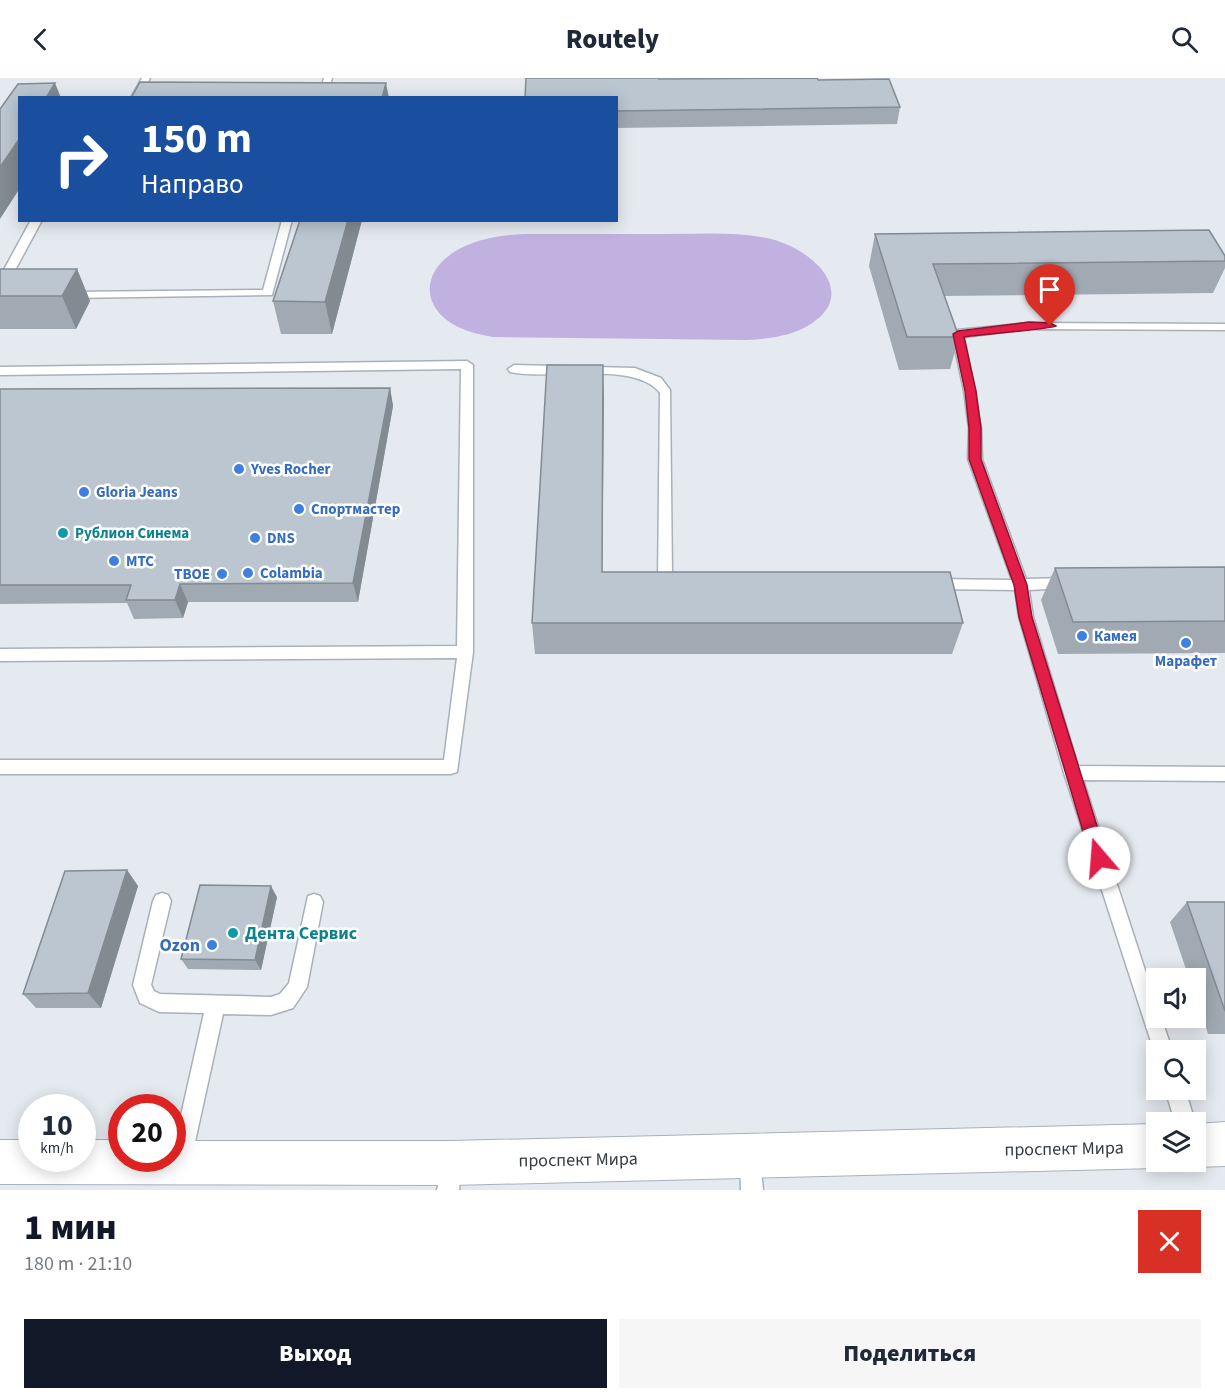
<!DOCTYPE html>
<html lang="ru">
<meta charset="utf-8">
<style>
body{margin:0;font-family:"Source Sans 3",sans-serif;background:#f6f6f7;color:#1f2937;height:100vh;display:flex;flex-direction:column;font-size:22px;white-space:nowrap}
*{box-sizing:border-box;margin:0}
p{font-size:20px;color:#747a83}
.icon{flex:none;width:33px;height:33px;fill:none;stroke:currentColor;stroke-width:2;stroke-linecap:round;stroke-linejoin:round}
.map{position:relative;height:1112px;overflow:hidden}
.sheet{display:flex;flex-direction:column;background:#fff;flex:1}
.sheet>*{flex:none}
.hud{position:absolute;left:18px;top:18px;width:600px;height:126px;border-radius:0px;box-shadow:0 3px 15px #0003;background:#1a4fa0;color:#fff;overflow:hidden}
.fabs{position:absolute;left:1146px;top:890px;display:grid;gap:12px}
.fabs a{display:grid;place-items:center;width:60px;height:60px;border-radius:0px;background:#fff;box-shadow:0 3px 15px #0003;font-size:30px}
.speed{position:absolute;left:18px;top:1016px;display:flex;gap:12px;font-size:30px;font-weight:700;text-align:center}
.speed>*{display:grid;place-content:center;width:78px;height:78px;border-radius:50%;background:#fff;box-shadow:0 3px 15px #0003;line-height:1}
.speed small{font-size:15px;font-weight:400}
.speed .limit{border:9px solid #d22;background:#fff;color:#111}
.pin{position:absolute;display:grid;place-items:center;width:51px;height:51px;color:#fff;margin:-62px -26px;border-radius:50% 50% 50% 0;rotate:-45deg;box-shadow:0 0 6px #0007}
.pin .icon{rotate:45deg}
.me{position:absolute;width:66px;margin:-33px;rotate:342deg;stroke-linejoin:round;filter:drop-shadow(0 0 4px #0008)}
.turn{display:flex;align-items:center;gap:21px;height:126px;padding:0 24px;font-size:27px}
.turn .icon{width:78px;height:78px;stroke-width:2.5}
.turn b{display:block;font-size:42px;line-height:51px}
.round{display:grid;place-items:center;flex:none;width:63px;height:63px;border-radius:0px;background:#f6f6f7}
.summary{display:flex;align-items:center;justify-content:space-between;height:102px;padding:0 24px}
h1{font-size:36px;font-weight:800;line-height:45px;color:#111827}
.primary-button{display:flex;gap:12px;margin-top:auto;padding:12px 24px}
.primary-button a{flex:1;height:69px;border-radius:0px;background:#111827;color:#fff;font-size:24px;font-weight:800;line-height:69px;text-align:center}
.primary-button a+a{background:#f6f6f7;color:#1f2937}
header{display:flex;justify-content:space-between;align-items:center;height:78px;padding:0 24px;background:#fff;font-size:27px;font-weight:800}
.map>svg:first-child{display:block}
.green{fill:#c1b1e0}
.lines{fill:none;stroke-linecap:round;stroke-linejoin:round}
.lane-casing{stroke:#a8b1ba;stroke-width:3}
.street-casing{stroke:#a8b1ba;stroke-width:2}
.lane{fill:#fff;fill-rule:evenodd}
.street{fill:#fff;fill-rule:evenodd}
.wall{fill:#a1aab3}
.shaded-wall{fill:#838b92}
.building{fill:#bbc6d0;stroke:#838b92;stroke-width:1.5}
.route{fill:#e11d48;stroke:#92132f;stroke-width:1.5}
.shop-dot{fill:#3f7fe0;stroke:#fff;stroke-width:2}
.culture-dot{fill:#0f9aa8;stroke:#fff;stroke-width:2}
.labels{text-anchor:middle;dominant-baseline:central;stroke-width:5;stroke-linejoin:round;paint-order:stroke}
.shop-label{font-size:15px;font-weight:bold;fill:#366cbe;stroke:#fff;text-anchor:start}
.culture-label{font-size:15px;font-weight:bold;fill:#0d838f;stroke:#fff;text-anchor:start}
.near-culture-label{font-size:18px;font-weight:bold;fill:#0d838f;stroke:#fff;text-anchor:start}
.near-shop-label{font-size:18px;font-weight:bold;fill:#366cbe;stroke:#fff;text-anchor:end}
.near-street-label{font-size:18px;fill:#353c42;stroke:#fff}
</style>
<header><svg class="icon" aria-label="back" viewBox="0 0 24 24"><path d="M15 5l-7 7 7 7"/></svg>Routely<svg class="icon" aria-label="search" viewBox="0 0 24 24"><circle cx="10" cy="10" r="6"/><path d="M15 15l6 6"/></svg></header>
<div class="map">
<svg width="1225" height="1112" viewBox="0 0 1225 1112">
<rect width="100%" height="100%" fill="#e5eaf0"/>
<path class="green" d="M525,156C572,156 619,156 667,156C702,156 737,153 771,161C815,172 863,219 804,250C786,259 766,261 746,262L493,259C481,257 469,254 458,249C422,231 420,196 454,174C475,161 501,157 525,156Z"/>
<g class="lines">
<defs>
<path id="lane" d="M142,0H150L140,20H131Z
M324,0H332L328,14L319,20H308L321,11Z
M31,142H42L6,209L0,212V199Z
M282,142H292L272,217L69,220L63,217L69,214L263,212Z
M1029,245L1225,246V252L1029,251L964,259L981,350L982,381L1026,501L1066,500L1073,505L1066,510L1029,512L1033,539L1078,688L1225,689V703L1083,702L1156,926V939H1161L1172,972H1156V979L1064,695L1019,539L1015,512L934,511L927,506L934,501L1012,502L968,381L969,350L964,313L952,256L958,252Z
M467,283L473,287V574L457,694L451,696H0V682H444L457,580L0,583V571L457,568L461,291L0,297V289Z
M514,287L635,290L661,300L670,312L672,499L678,500L680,504L678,508L665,509L658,504L660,315C635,282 549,303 510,294L508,291Z
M162,815L168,817L171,823L151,907L154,913L160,916L271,919L280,916L289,905L308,818L314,816L320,818L323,824L307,909L293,930L271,937L223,936L191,1082L188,1089L181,1092L174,1089L171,1082L204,935L159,934L140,925L133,907L153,823L156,817Z
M1165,1011H1185L1195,1044H1175Z
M750,1072L757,1075L760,1082L763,1112H741L740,1082L743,1075Z
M451,1078L458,1081L461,1088L459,1112H437L444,1081Z"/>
<path id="street" d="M1225,1044V1088L1196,1089L1182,1083H1196V1046Z
M1156,1046V1083H1171L1156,1090L451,1107L0,1106V1062H32V1080H82V1062H122V1080H172V1063H451Z"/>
</defs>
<use href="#lane" class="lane-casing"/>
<use href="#street" class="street-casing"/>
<use href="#lane" class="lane"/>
<use href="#street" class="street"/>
</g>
<path class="wall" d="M659,1L818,2L900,29L897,46L616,50V20Z
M300,142H362L332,256H281L273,223Z
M875,156L1225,178V190L1213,215L944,218L959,259L950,291L899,292L869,188Z
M0,191H77L90,223L76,251H0Z
M603,287L602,494L963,545L952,576H535L532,545Z
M390,310L393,328L358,524H188L183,540L134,541L127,525L0,526V311Z
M1225,489V575L1058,576L1041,522L1055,490Z
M127,792L138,808L101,930H36L23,916Z
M277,819L261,892L188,891L181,881Z
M1187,824H1225V956H1208L1196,919V900H1189L1170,844Z"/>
<path class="shaded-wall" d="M55,5L61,20H46Z
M386,5L389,20H382Z
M20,60V110L0,141V89Z
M348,142H362L332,256L325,224Z
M77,191L90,223L76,251L62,218Z
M603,287L604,320L602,526V494Z
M390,310L393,328L358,524L353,505Z
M180,506L188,524L183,540L175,522Z
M127,792L138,808L101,930L88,915Z
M271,808L277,819L261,892L255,882Z"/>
<path class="building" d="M526,0H659V1L817,0L818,2L889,1L900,29L616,33V20H525Z
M140,4L386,5L382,20H131Z
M55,5L46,20H20V60L0,89V31L18,6Z
M300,142H348L325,224L273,223Z
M1209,152L1225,178V183L933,186L959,259H907L875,156Z
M0,191H77L62,218H0Z
M547,287H603L602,494H950L963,545H532Z
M390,310L353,505L180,506L175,522H126L131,507H0V311Z
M1225,489V543L1073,544L1055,490Z
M127,792L88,915L23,916L65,793Z
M200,807L271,808L255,882L181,881Z
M1187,824H1225V933Z"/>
<path class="route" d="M1029,244L1050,245L1056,248C1052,251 976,257 964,259L976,313L981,350V381L1027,507L1032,539L1107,780L1105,785L1099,787L1094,785L1091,780L1019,539L1014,507L969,381V350L965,313L953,256L958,253Z"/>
<g class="shop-dot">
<circle cx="239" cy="391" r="6"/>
<circle cx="84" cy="414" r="6"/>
<circle cx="299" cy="431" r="6"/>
<circle cx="255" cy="460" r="6"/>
<circle cx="114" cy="483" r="6"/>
<circle cx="248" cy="495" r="6"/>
<circle cx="222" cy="496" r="6"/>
<circle cx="1082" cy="558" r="6"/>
<circle cx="1186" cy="565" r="6"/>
<circle cx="212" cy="867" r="6"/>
</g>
<g class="culture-dot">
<circle cx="63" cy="455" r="6"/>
<circle cx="233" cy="855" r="6"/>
</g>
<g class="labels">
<g class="shop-label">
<text x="251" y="391">Yves Rocher</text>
<text x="96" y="414">Gloria Jeans</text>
<text x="311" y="431">Спортмастер</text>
<text x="267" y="460">DNS</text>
<text x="126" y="483">МТС</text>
<text x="260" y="495">Colambia</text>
<text x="210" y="496" text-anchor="end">ТВОЕ</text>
<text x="1094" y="558">Камея</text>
<text x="1186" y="583" text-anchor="middle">Марафет</text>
</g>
<g class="culture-label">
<text x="75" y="455">Рублион Синема</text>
</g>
<g class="near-culture-label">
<text x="245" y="855">Дента Сервис</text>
</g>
<g class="near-shop-label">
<text x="200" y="867">Ozon</text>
</g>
<g class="near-street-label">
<text transform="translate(1064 1071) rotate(-1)">проспект Мира</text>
<text transform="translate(578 1082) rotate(-1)">проспект Мира</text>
</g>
</g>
</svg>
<div class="fabs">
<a><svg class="icon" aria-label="sound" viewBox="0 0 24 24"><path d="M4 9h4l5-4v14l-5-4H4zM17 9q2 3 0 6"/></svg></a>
<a><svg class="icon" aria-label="search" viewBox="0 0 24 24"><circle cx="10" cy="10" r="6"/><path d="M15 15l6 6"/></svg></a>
<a><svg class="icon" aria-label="layers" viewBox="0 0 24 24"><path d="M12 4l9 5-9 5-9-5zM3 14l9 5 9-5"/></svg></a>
</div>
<div class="speed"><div>10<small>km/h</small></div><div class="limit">20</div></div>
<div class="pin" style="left:1050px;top:248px;background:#d93025"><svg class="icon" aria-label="arrive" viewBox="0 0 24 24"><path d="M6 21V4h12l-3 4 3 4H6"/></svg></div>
<svg class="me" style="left:1099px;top:780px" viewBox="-20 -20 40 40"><circle r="19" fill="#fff"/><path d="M0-13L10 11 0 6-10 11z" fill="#e11d48"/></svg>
<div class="hud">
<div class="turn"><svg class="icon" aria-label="right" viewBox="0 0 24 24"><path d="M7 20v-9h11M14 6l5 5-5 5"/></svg><div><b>150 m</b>Направо</div></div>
</div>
</div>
<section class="sheet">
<div class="summary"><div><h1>1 мин</h1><p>180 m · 21:10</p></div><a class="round" style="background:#d93025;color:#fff"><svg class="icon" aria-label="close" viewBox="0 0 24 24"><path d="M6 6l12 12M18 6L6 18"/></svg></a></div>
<div class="primary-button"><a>Выход</a><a>Поделиться</a></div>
</section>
